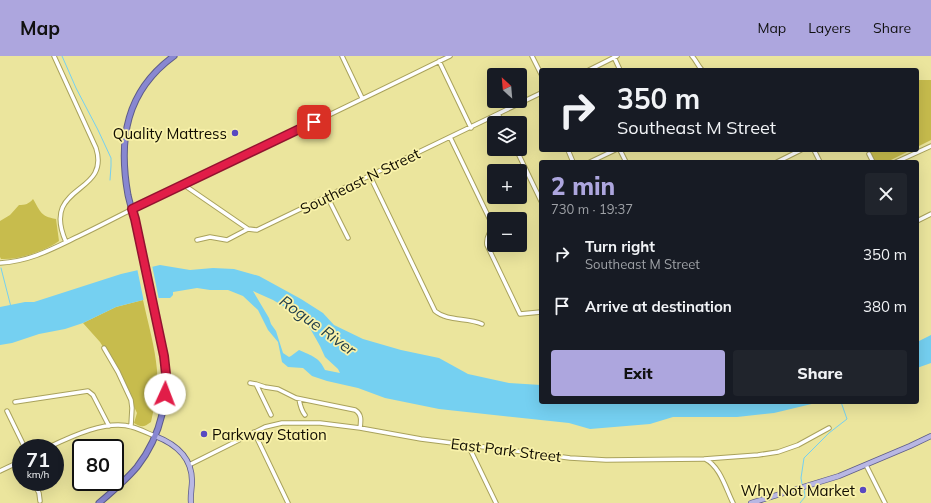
<!DOCTYPE html>
<meta charset="utf-8">
<style>
body{margin:0;font-family:Mulish,sans-serif;background:#20242c;color:#f1f3f6;height:100vh;display:flex;flex-direction:column;font-size:15px;white-space:nowrap}
*{box-sizing:border-box;margin:0}
p{font-size:13px;color:#9ea1a6}
.icon{flex:none;width:22px;height:22px;fill:none;stroke:currentColor;stroke-width:2;stroke-linecap:round;stroke-linejoin:round}
.map{position:relative;flex:1;overflow:hidden}
.drawer{position:absolute;left:539px;top:104px;width:380px;height:244px;display:flex;flex-direction:column;background:#171b24;border-radius:4px;box-shadow:0 4px 16px #0002}
.drawer>*{flex:none}
.banner{position:absolute;left:539px;top:12px;width:380px;height:84px;border-radius:4px;box-shadow:0 4px 16px #0002;background:#171b24;color:#f1f3f6;overflow:hidden}
.needle{width:26px;rotate:334deg}
.buttons{position:absolute;left:487px;top:12px;display:grid;gap:8px}
.buttons a{display:grid;place-items:center;width:40px;height:40px;border-radius:4px;background:#171b24;box-shadow:0 4px 16px #0002;font-size:20px}
.speed{position:absolute;left:12px;top:383px;display:flex;gap:8px;font-size:20px;font-weight:700;text-align:center}
.speed>*{display:grid;place-content:center;width:52px;height:52px;border-radius:50%;background:#171b24;box-shadow:0 4px 16px #0002;line-height:1}
.speed small{font-size:10px;font-weight:400}
.speed .limit{border:2px solid #111;border-radius:6px;background:#fff;color:#111}
.pin{position:absolute;display:grid;place-items:center;width:34px;height:34px;color:#fff;margin:-17px;border-radius:8px;box-shadow:0 2px 6px #0006}
.me{position:absolute;width:44px;margin:-22px;rotate:2deg;stroke-linejoin:round;filter:drop-shadow(0 0 3px #0008)}
.turn{display:flex;align-items:center;gap:14px;height:84px;padding:0 12px;font-size:18px}
.turn .icon{width:52px;height:52px;stroke-width:2.5}
.turn b{display:block;font-size:28px;line-height:34px}
.round{display:grid;place-items:center;flex:none;width:42px;height:42px;border-radius:4px;background:#20242c}
.headline{display:flex;align-items:center;justify-content:space-between;height:68px;padding:0 12px}
h1{font-size:24px;font-weight:800;line-height:30px;color:#ada6de}
.primary-button{display:flex;gap:8px;margin-top:auto;padding:8px 12px}
.primary-button a{flex:1;height:46px;border-radius:4px;background:#ada6de;color:#111;font-size:16px;font-weight:800;line-height:46px;text-align:center}
.primary-button a+a{background:#20242c;color:#f1f3f6}
ul{padding:0;list-style:none}
li{display:flex;align-items:center;gap:12px;height:52px;padding:0 12px}
li div{flex:1}
li b{display:block;font-size:15px}
li em{font-style:normal}
header{display:flex;align-items:center;gap:24px;box-sizing:border-box;height:56px;padding:0 20px;background:#ada6de;color:#111}
header strong{font-size:19px}
nav{display:flex;gap:22px;margin-inline-start:auto;font-size:14px}
.map>svg:first-child{display:block}
.green{fill:#c7bc4d}
.water{fill:#75d0f1;fill-rule:evenodd}
.pier{fill:#ebe59d}
.lines{fill:none;stroke-linecap:round;stroke-linejoin:round}
.stream{stroke:#75d0f1;stroke-width:1}
.minor-casing{stroke:#a9a25c;stroke-width:5.5}
.major-casing{stroke:#5e5c88;stroke-width:6}
.highway-casing{stroke:#5e5c88;stroke-width:7}
.minor{stroke:#fff;stroke-width:3.5}
.major{stroke:#b8b7e3;stroke-width:4.5}
.highway{stroke:#8887d1;stroke-width:5}
.route-casing{stroke:#92132f;stroke-width:10}
.route{stroke:#e11d48;stroke-width:7}
.poi-dot{fill:#5949c1;stroke:#f9f2aa;stroke-width:1.5}
.labels{text-anchor:middle;dominant-baseline:central;stroke-width:3.5;stroke-linejoin:round;paint-order:stroke}
.poi-label{font-size:15px;fill:#110d00;stroke:#f9f2aa;text-anchor:end}
.street-label{font-size:15px;fill:#110d00;stroke:#f9f2aa}
.water-label{font-size:16px;font-style:italic;fill:#233f4a;stroke:#f9f2aa}
</style>
<header>
<strong>Map</strong>
<nav><a>Map</a><a>Layers</a><a>Share</a></nav>
</header>
<div class="map">
<svg width="931" height="447" viewBox="0 0 931 447">
<rect width="100%" height="100%" fill="#ebe59d"/>
<path class="green" d="M917,24H931V84L917,91Z
M866,94H911L887,106H872Z
M33,143C41,156 40,160 56,163L59,185C45,195 19,204 1,203L0,201V165L10,159L19,149C25,149 29,148 33,143Z
M143,244C148,267 155,291 157,314C158,332 155,349 151,366C144,371 142,372 134,367L137,357L113,307L100,286L83,267L116,251Z"/>
<path class="water" d="M160,209L190,214L213,212L234,213L259,220L301,243L323,257L334,269L363,283L401,294L439,302L468,318L509,327L541,329V346H820L774,357L737,361H673L650,368L590,373L569,367L439,353L385,342L358,332L327,325L312,320L303,312L288,311L282,306L278,286L268,274L258,254L243,240L228,234H210L197,232L173,236V239L170,242H160L143,244L116,251L83,267L65,273L39,278L12,287L0,289V251L25,246H34L121,218ZM253,235L273,244L298,259L307,267L320,290L325,301L338,313L340,317L325,314C319,301 312,300 299,294L291,300L289,301L283,297L276,275L271,268L269,262Z
M931,279V307L917,312V286Z"/>
<path class="pier" d="M152,209L159,244L144,246L137,212Z"/>
<g class="lines">
<path class="stream" d="M62,0L76,32L98,74L111,102V110L110,124
M1,212L11,251
M802,428L801,422L804,402L829,377L847,363L841,346
M800,447L805,441L804,433"/>
<defs>
<path id="minor" d="M54,0L96,92C111,140 40,127 66,186
M342,0L362,42
M532,0L541,18
M692,0C696,4 698,10 702,14
M614,1L620,14
M439,5L471,72
M589,14L617,0
M498,58L503,67
M450,81L491,166C494,176 485,178 487,189L520,258L541,256
M516,93L541,145
M568,94L573,106
M620,94L626,106
M814,94L820,106
M869,98L873,106
M590,106L615,94
M777,106L801,94
M896,106L931,90
M370,120L435,255C448,266 467,261 482,268
M184,129L248,173L257,174L541,37
M327,140L348,182
M917,165L931,158
M197,184L210,181L227,184L248,173
M0,207C31,205 52,193 79,180C102,169 124,157 147,146C248,98 349,50 450,0
M104,292L118,316L131,344L132,352L131,370
M250,327L256,328
M299,343C300,349 301,354 305,359
M15,346L88,335L93,339L109,370
M7,355L25,392
M271,359L256,328L265,331L278,333L296,342L355,354C362,358 361,365 360,372
M254,376L288,447
M468,389L496,447
M47,392C70,381 107,363 132,371C140,373 147,377 155,380
M705,403C720,410 726,433 733,447
M189,409L265,371L282,367H320L360,372L421,383L532,397L570,402L606,404L704,403L758,399L778,396L798,389L829,372
M866,409L885,447
M0,415L21,405
M33,426L39,437L40,445"/>
<path id="major" d="M155,380C176,388 192,401 192,425C192,432 190,440 191,447
M751,447L839,420L910,390L931,380"/>
<path id="highway" d="M99,447C112,436 126,424 137,411C162,379 170,339 164,300C157,259 146,218 138,177C135,164 131,152 128,139C118,83 126,35 174,0"/>
</defs>
<use href="#minor" class="minor-casing"/>
<use href="#major" class="major-casing"/>
<use href="#highway" class="highway-casing"/>
<use href="#minor" class="minor"/>
<use href="#major" class="major"/>
<use href="#highway" class="highway"/>
</g>
<g class="lines">
<defs>
<path id="route" d="M165,338L166,318L164,300L135,163L132,153L314,66"/>
</defs>
<use href="#route" class="route-casing"/>
<use href="#route" class="route"/>
</g>
<g class="poi-dot">
<circle cx="235" cy="77" r="4"/>
<circle cx="204" cy="378" r="4"/>
<circle cx="863" cy="434" r="4"/>
</g>
<g class="labels">
<g class="poi-label">
<text x="227" y="77">Quality Mattress</text>
<text x="212" y="378" text-anchor="start">Parkway Station</text>
<text x="855" y="434">Why Not Market</text>
</g>
<g class="street-label">
<text transform="translate(360 125) rotate(-26)">Southeast N Street</text>
<text transform="translate(506 394) rotate(7)">East Park Street</text>
</g>
<g class="water-label">
<text transform="translate(318 269) rotate(36)">Rogue River</text>
</g>
</g>
</svg>
<div class="buttons">
<a><svg class="needle" viewBox="-14 -14 28 28"><path d="M0-13l5 13h-10z" fill="#e53935"/><path d="M0 13l5-13h-10z" fill="#9ea1a6"/></svg></a>
<a><svg class="icon" aria-label="layers" viewBox="0 0 24 24"><path d="M12 4l9 5-9 5-9-5zM3 14l9 5 9-5"/></svg></a>
<a>+</a>
<a>−</a>
</div>
<div class="speed"><div>71<small>km/h</small></div><div class="limit">80</div></div>
<div class="pin" style="left:314px;top:66px;background:#d93025"><svg class="icon" aria-label="arrive" viewBox="0 0 24 24"><path d="M6 21V4h12l-3 4 3 4H6"/></svg></div>
<svg class="me" style="left:165px;top:338px" viewBox="-20 -20 40 40"><circle r="19" fill="#fff"/><path d="M0-13L10 11 0 6-10 11z" fill="#e11d48"/></svg>
<div class="banner">
<div class="turn"><svg class="icon" aria-label="right" viewBox="0 0 24 24"><path d="M7 20v-9h11M14 6l5 5-5 5"/></svg><div><b>350 m</b>Southeast M Street</div></div>
</div>
<section class="drawer">
<div class="headline"><div><h1>2 min</h1><p>730 m · 19:37</p></div><a class="round"><svg class="icon" aria-label="close" viewBox="0 0 24 24"><path d="M6 6l12 12M18 6L6 18"/></svg></a></div>
<ul>
<li><svg class="icon" aria-label="right" viewBox="0 0 24 24"><path d="M7 20v-9h11M14 6l5 5-5 5"/></svg><div><b>Turn right</b><p>Southeast M Street</p></div><em>350 m</em></li>
<li><svg class="icon" aria-label="arrive" viewBox="0 0 24 24"><path d="M6 21V4h12l-3 4 3 4H6"/></svg><div><b>Arrive at destination</b></div><em>380 m</em></li>
</ul>
<div class="primary-button"><a>Exit</a><a>Share</a></div>
</section>
</div>
